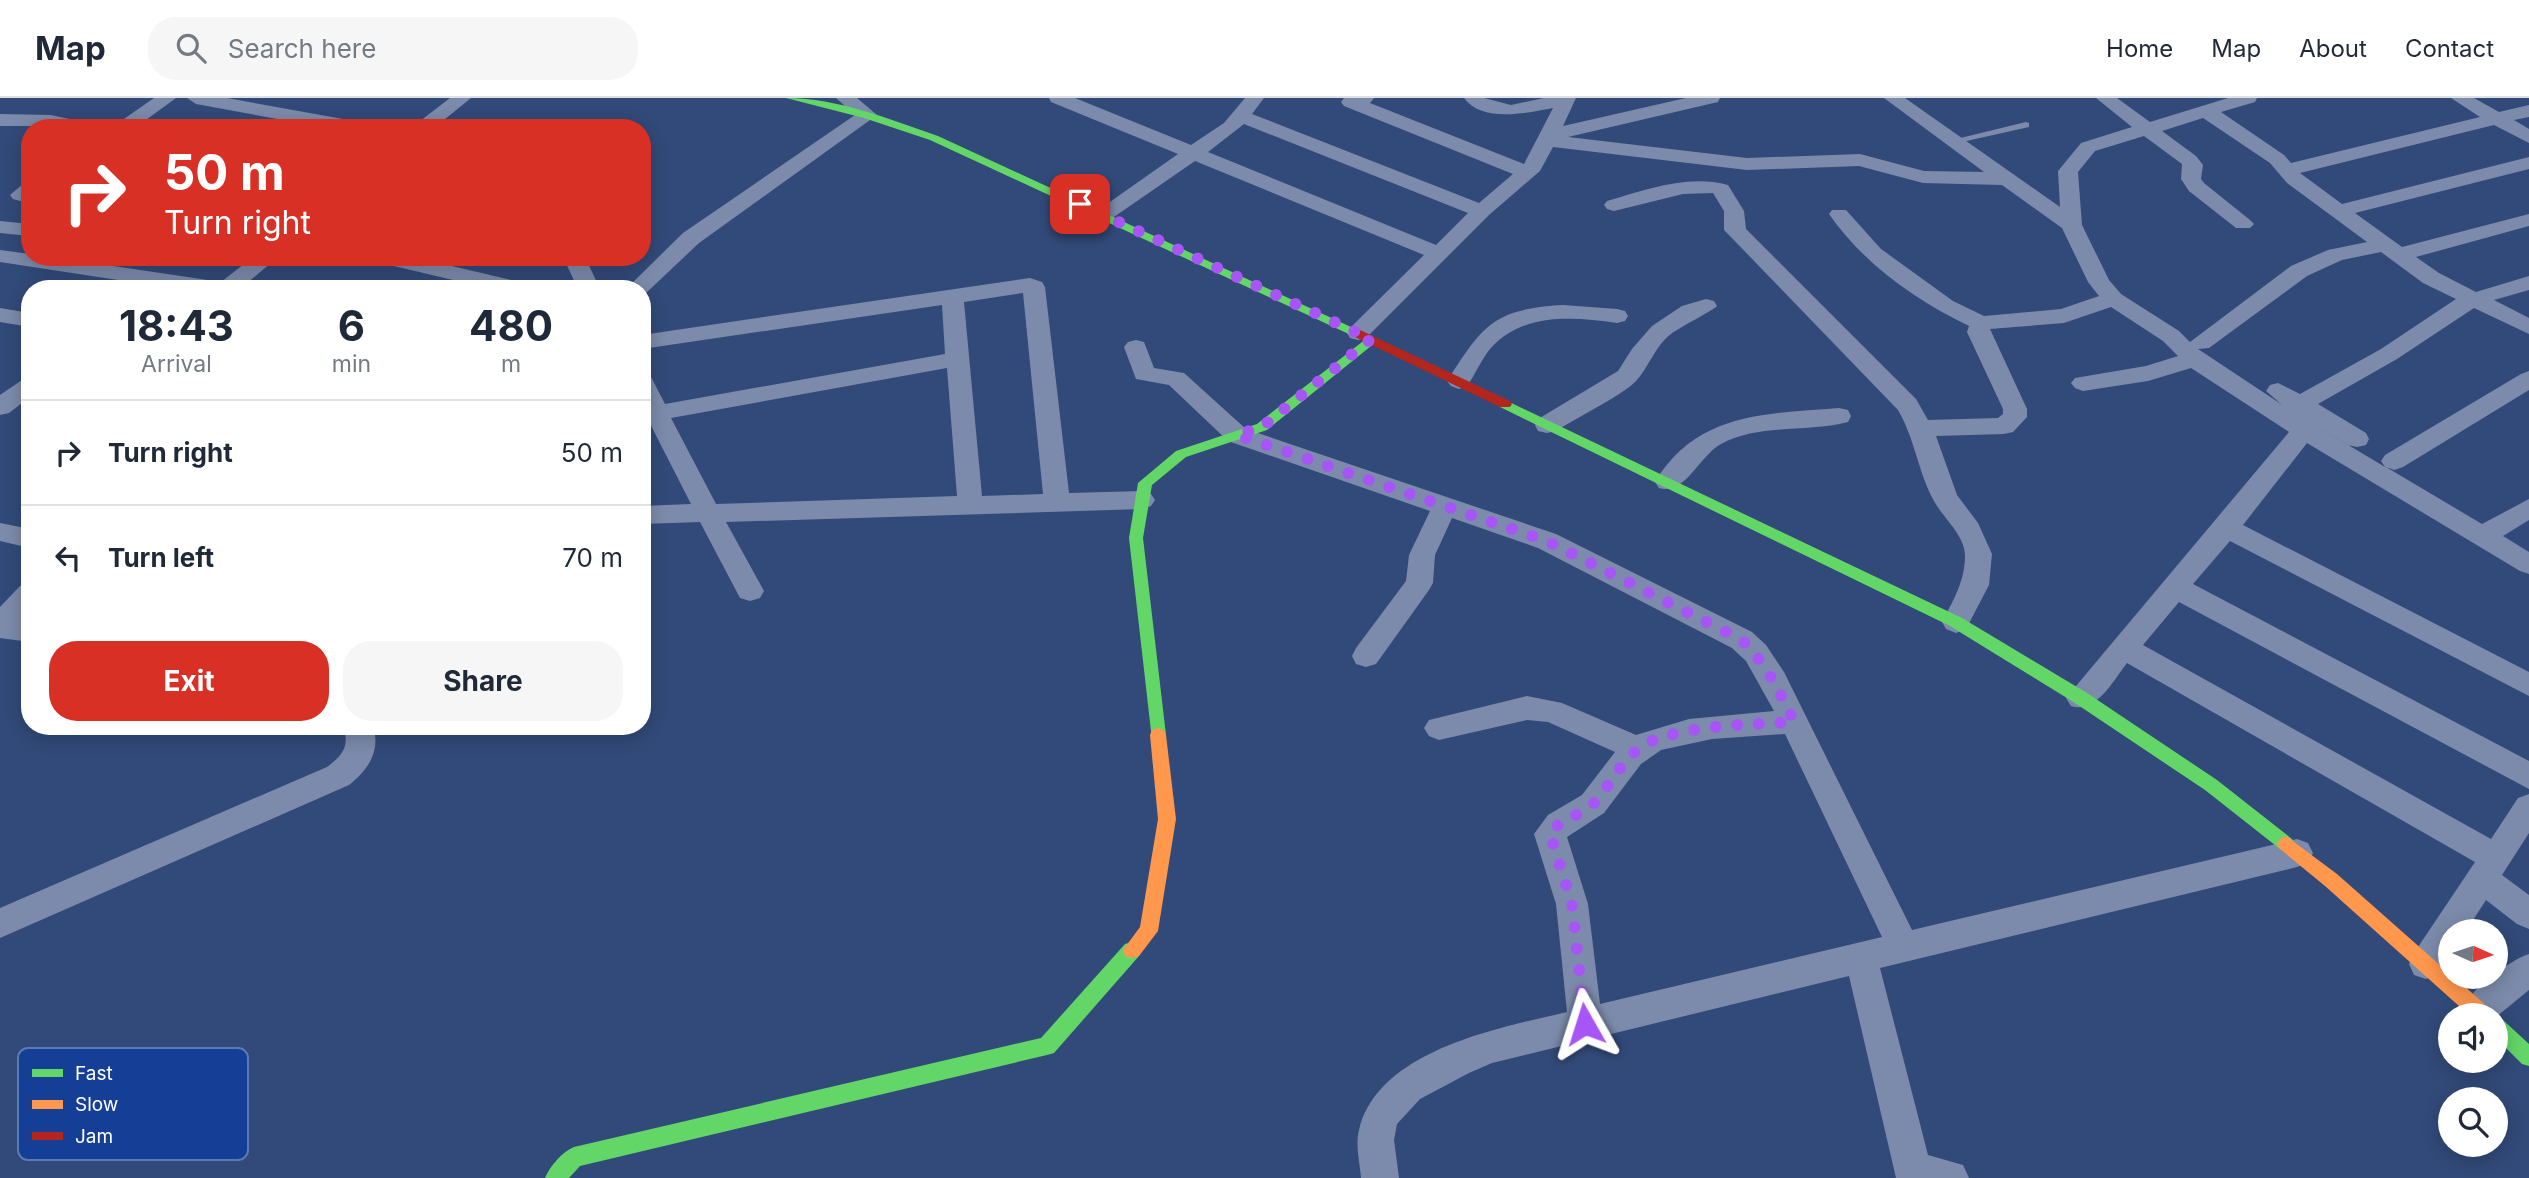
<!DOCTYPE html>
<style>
body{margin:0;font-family:Inter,sans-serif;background:#f6f6f7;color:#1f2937;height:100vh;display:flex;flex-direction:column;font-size:26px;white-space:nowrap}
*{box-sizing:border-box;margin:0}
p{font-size:23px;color:#747a83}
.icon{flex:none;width:38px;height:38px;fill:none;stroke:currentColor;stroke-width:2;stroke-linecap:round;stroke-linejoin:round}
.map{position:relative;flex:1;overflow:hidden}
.panel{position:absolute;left:21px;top:182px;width:630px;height:455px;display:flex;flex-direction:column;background:#fff;border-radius:28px;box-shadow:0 4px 18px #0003}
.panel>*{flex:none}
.guide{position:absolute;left:21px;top:21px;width:630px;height:147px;border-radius:28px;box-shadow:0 4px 18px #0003;background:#d93025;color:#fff;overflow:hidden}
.needle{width:46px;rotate:93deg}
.buttons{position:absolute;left:2438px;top:821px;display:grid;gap:14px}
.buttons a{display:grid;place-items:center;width:70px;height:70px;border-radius:50%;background:#fff;box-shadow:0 4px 18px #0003;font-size:35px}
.pin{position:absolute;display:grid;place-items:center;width:60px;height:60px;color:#fff;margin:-30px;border-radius:14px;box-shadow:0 4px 10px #0006}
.me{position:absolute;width:77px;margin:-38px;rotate:354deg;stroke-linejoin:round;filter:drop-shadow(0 0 5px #0008)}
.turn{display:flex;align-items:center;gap:24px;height:147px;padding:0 28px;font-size:32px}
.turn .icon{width:91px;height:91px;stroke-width:2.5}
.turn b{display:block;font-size:49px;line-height:60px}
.eta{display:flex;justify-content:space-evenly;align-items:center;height:119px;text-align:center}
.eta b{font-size:42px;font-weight:700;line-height:49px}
.cta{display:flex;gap:14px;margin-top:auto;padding:14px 28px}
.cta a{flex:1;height:80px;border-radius:28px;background:#d93025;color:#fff;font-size:28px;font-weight:700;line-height:80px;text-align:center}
.cta a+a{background:#f6f6f7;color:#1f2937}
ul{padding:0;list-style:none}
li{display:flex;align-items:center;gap:21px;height:105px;padding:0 28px;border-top:2px solid #e0e1e3}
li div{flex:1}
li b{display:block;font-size:26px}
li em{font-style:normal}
header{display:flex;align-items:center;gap:42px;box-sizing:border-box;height:98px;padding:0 35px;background:#fff;border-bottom:2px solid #e0e1e3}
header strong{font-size:33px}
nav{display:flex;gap:38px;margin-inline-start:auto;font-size:24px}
.search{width:490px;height:63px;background:#f6f6f7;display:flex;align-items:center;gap:18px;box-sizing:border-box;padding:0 24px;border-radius:28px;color:#747a83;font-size:26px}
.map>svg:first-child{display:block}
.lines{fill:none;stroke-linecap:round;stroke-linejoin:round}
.lane{fill:#7c8bab;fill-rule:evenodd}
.street{fill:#7c8bab;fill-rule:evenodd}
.fast{fill:#63d668;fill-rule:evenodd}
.slow{fill:#ff974d;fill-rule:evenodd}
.jam{fill:#b3261e;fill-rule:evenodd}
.route{stroke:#a855f7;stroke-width:12;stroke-dasharray:0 21.6}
.key{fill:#153f96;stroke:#5b79b6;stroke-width:2}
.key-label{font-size:19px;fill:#fff}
</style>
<header>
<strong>Map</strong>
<div class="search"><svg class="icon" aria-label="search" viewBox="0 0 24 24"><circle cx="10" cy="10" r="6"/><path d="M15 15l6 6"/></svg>Search here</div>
<nav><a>Home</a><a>Map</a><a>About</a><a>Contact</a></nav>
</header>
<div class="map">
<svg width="2529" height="1080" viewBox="0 0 2529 1080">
<rect width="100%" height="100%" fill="#324a79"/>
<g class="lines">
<path class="lane" d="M2026,24L2029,25V29L1953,46L1948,43Z"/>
<path class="street" d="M154,0H176L135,30H111Z
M187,0H227L354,23L364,29L326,30L196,6Z
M450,0H471L434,30H411Z
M836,0H857L877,17L699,145L645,196H642V191H626L683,135L855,17Z
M1049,0H1075L1191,47L1224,25L1245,0H1264L1252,16L1479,105L1513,76L1344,8L1341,4L1344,0H1374L1370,5L1524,66L1553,10C1527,15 1482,25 1464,0H1484L1511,7L1544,0H1576L1563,28L1686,0H1720L1718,4L1568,39L1747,60L1860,56L1924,73L1984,74L1884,0H1905L2060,109L2058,73L2081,45L2132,29L2096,0H2117L2150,24L2228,0H2257L2255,4L2221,14L2284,57L2291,65L2480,19L2451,0H2474L2499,14L2529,7V19L2514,22L2529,31V45L2494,27L2300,75L2342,106L2529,59V71L2355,115L2402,149L2529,116V128L2416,159L2439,175L2476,194L2529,178V192L2494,202L2529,220V236L2474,210L2397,261L2318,306L2366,335L2369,341L2366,347L2357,349L2348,347L2298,317L2385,369L2381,363L2385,357L2521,276L2529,273V292L2403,369L2394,372L2386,369L2482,426L2529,401V422L2503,438L2529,454V476L2520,473L2307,345L2243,427L2529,574V598L2230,443L2193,486L2529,663V691L2179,504L2143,547L2491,741L2518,700L2529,696V735L2502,777L2529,797V831L2517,826L2486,802L2466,833H2450C2450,855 2449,873 2426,881L2414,877L2409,866L2414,855L2475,764L2127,565C2113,583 2096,616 2071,608L2066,600L2289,334L2191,270L2148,283L2083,293L2075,290L2071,285L2075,280L2146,268L2178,258L2163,243L2111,209L2064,225L1990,231L2027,311V319L2013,334L2004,336L1936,338L1957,397L1978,425L1992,456L1989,487L1966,531L1956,535L1946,531L1942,524C1953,503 1965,483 1965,458C1965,437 1943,420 1934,403C1918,374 1915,341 1898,312L1728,136L1724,132V113L1713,95L1683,96L1614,113L1607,111L1604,107L1607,103C1646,92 1687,76 1728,87L1744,113L1746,131L1916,301L1928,322L1998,320L2003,316V311L1967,234L1969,228C1915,202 1863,165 1829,116L1832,112H1846L1881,151L1953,203L1984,218L2061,211L2099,198L2088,184L2062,130L2002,87L1923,85L1859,68L1747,72L1553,49L1540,73L1489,117L1366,240L1358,242L1350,240L1347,235L1350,230L1424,157L1195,63L1111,121H1097L1094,117L1097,113L1178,56L1051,4ZM2203,20L2270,65L2287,85L2367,144L2328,152L2291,168L2190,244L2179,233L2121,196L2109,182L2082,127L2078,74L2095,53L2144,38L2182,66L2181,81L2189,93L2236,130H2250L2254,126L2250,122L2204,85L2201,81L2203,67L2196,58L2162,33ZM1244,26L1468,115L1436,147L1208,54ZM2381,154L2423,185L2456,201L2381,251L2300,296L2278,285L2270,287L2266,293L2281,306L2198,251L2209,250L2307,178L2342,162Z
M0,16L51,17L83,24L86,28H0Z
M30,84V100L20,103L13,101L10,97L23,86Z
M0,123L30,126V138L0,135Z
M0,152L30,156V159H53L221,184L253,159H278L240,191H177L0,164Z
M374,159H414L528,186L531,191H491L377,164Z
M563,159H585L600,191H578Z
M1030,180L1042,184L1045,189L1069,395L1142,393L1151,396L1155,402L1151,408L1142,411L726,424L764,493L760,500L750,503L740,500L700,424L642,426V408L691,406L642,310V274L650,277L665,306L945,256L942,207L642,251V237ZM1023,195L1043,396L982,398L964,204ZM947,270L957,398L716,406L671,320Z
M1706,201L1714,203L1717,208C1714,212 1680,229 1671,236C1654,249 1649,270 1635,284C1619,299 1576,320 1556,333L1547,335L1538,333L1535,327L1538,321L1618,273L1632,251L1652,228L1682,208Z
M1563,207L1617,211L1625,213L1628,218L1625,223L1617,225C1573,219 1523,214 1490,251C1481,262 1475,277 1467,288L1459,291L1451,288L1447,283C1483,227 1493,211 1563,207Z
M0,210L30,215V229L0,224Z
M1136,242L1144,244L1154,270L1184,275L1246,331L1556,436L1752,534L1766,547L1784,574L1912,832L2297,741L2308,745L2313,755L2308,765L2297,769L1880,870L1928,1057L1963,1067L1969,1080H1896L1849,878L1492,965L1469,975L1420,1001L1397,1026L1394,1042L1399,1080H1361C1360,1065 1355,1047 1359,1032C1378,952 1499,930 1567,914L1556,806L1534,736L1548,717L1582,697L1615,654L1548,624L1527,622L1439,642L1429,638L1424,630L1429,622L1527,598L1562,605L1636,637L1689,621L1774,613L1746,563L1732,550L1538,450L1452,420L1435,457L1433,485L1429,492L1376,566L1366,569L1356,566L1352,558L1356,550L1406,483L1409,457L1430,413L1228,343L1169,287L1136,281L1124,249L1128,244ZM1785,636L1882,839L1600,906L1588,806L1567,739L1604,715L1641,666L1661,652L1712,641Z
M30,279V299L9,315L0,317V297L22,282Z
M1839,310L1848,312L1851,318L1848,324C1806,335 1760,325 1721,346C1699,358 1685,398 1659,390L1655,384C1697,314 1767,316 1839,310Z
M0,425L30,431V450L0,443Z
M30,485V513L21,521L30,522V544L0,540V509L20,488Z
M343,628H373C381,653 368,672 349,687L0,840V810L327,669C343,657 350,648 343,628Z
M2529,856V892L2496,919L2463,917L2461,912C2470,892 2508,863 2529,856Z"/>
<path class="fast" d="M786,0C838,0 889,21 938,38L1364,235L1358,239L1353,238L930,42L864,20Z
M1371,237L1377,241L1376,244L1267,332L1186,359L1152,387L1143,440L1166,637L1164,642L1158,644L1152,642L1129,440L1138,385L1176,353L1257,326Z
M1505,302L1962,520L2087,595L2217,682L2292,741L2295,746L2292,751L2286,754L2280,751L2205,692L2075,605L1950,528L1500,309L1498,306Z
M1132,844L1139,846L1141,852L1139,858L1054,955L1047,957L580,1068L569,1080H545C550,1068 562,1054 574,1049L1041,940L1125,846Z
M2496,919L2503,922L2529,946V968L2522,966L2496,940Z"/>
<path class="slow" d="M1158,630L1164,632L1166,637L1176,721L1158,833L1139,858L1132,860L1125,858L1123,852L1140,829L1158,721L1150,637L1152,632Z
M2286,738L2337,776L2450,876V878H2453L2490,911L2493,917H2469L2325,788L2280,751L2277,746L2280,741Z"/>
<path class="jam" d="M1358,231L1510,303L1512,306L1510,309H1500L1353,238L1352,235Z"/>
</g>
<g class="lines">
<path class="route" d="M1080,106L1371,241L1262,329L1237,337L1547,443L1742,542C1766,566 1780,594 1794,624C1756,626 1666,627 1637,652C1619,666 1609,690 1593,706C1579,720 1561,719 1550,736L1572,806L1585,926"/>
</g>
<rect x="18" y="950" width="230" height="112" rx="10" class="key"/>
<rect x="32" y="971" width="31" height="8" fill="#63d668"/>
<rect x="32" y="1002" width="31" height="9" fill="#ff974d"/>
<rect x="32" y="1034" width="31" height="8" fill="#b3261e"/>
<g class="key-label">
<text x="75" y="982">Fast</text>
<text x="75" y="1013">Slow</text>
<text x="75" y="1045">Jam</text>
</g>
</svg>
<div class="buttons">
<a><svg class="needle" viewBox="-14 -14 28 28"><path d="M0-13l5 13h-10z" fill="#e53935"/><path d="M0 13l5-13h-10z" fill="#747a83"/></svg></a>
<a><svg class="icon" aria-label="sound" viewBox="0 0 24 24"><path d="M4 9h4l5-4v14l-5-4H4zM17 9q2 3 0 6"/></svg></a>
<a><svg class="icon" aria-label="search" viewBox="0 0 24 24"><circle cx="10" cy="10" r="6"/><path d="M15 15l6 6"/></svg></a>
</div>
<div class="pin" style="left:1080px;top:106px;background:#d93025"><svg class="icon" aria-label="arrive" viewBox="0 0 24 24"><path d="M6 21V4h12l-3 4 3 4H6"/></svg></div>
<svg class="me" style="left:1585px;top:926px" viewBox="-20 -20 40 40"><path d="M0-17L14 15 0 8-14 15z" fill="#a855f7" stroke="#fff" stroke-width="4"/></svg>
<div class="guide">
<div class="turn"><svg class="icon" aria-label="right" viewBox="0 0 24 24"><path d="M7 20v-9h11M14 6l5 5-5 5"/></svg><div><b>50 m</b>Turn right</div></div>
</div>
<section class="panel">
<div class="eta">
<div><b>18:43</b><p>Arrival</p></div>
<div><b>6</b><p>min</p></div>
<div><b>480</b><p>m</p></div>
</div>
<ul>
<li><svg class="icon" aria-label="right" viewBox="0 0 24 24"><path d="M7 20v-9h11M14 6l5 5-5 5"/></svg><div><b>Turn right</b></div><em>50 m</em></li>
<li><svg class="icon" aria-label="left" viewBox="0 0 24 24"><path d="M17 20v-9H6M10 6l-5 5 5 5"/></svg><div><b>Turn left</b></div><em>70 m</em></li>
</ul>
<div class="cta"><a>Exit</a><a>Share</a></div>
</section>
</div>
